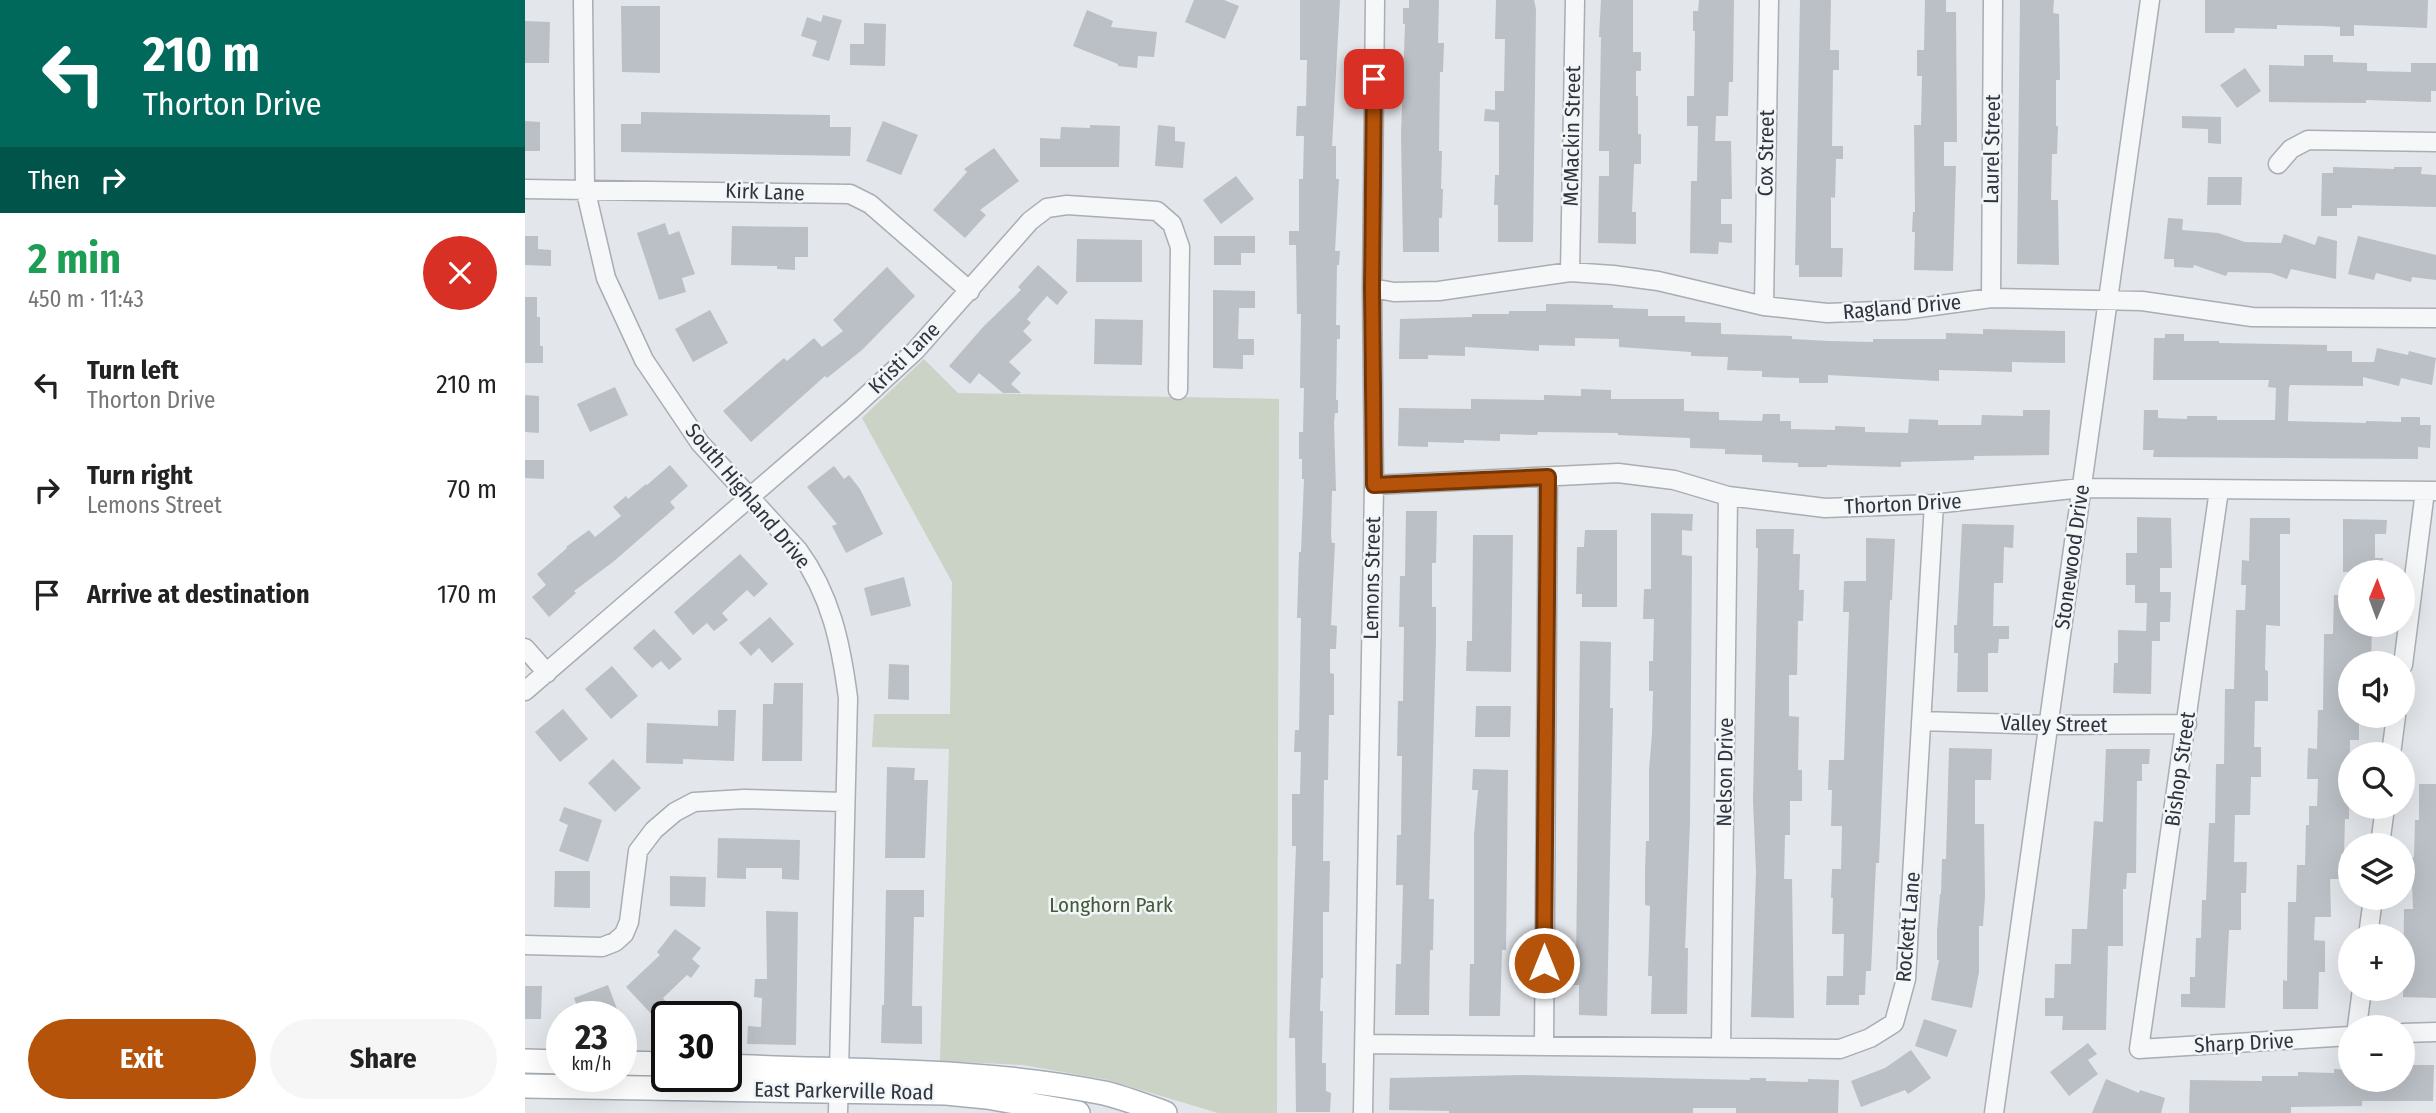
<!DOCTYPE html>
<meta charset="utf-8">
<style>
body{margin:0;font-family:"Fira Sans Condensed",sans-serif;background:#f6f6f6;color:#222;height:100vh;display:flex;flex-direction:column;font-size:26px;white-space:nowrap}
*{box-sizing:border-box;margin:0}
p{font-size:23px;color:#767676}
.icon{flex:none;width:38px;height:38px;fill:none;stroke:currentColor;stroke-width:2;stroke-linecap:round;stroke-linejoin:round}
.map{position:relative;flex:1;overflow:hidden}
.sheet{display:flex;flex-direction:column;background:#fff;width:525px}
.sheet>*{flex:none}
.banner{background:#00695c;color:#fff;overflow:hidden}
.needle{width:46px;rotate:1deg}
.controls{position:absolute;left:1813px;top:560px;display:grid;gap:14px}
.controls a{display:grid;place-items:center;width:77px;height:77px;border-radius:50%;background:#fff;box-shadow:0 7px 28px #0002;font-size:35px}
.speed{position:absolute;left:21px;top:1001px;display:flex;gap:14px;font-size:35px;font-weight:700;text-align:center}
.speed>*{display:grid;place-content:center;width:91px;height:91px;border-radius:50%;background:#fff;box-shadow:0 7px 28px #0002;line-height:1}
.speed small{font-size:18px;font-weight:400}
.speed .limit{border:4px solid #111;border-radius:10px;background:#fff;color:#111}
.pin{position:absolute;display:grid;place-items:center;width:60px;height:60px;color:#fff;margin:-30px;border-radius:14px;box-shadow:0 4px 10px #0006}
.me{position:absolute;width:77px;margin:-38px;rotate:0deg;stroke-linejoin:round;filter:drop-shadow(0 0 5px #0008)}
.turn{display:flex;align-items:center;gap:24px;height:147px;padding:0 28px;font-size:32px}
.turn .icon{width:91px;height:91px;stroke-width:2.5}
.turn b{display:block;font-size:49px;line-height:60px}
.then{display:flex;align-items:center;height:66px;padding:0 28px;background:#0003;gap:14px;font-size:26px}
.round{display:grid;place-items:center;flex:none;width:74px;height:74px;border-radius:37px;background:#f6f6f6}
.summary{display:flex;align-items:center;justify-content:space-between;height:119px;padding:0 28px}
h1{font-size:42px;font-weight:700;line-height:52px;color:#1e9e55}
.primary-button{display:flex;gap:14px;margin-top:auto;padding:14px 28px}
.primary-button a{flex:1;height:80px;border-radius:42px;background:#b45309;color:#fff;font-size:28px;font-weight:700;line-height:80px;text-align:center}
.primary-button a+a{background:#f6f6f6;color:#222}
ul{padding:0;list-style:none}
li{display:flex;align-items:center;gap:21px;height:105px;padding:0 28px}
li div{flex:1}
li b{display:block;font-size:26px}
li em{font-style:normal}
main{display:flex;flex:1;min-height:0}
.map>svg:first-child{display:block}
.green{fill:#cad3c5}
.building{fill:#bbc0c6}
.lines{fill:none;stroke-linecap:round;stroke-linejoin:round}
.minor-casing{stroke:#a9adb4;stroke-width:21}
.major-casing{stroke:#a4acb4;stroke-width:26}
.minor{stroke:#f6f7f8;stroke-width:18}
.major{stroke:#fff;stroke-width:23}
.route-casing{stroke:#753606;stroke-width:18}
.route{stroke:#b45309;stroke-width:12}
.labels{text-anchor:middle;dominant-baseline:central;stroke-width:5;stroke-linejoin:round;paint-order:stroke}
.street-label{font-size:21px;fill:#2d3540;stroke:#f3f5f7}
.park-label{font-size:21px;fill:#435b3b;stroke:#f3f5f7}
</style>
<main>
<section class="sheet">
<div class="banner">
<div class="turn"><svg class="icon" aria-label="left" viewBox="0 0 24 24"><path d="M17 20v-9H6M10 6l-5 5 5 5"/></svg><div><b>210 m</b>Thorton Drive</div></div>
<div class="then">Then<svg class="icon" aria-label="right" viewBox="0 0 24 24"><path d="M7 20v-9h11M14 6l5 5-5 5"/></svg></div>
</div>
<div class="summary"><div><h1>2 min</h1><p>450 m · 11:43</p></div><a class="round" style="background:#d93025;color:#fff"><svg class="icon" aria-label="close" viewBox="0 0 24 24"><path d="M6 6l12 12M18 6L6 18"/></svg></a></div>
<ul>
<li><svg class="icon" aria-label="left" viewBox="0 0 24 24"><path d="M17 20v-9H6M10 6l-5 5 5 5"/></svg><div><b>Turn left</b><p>Thorton Drive</p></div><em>210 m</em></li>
<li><svg class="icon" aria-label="right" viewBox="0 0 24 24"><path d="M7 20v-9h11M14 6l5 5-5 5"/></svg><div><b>Turn right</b><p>Lemons Street</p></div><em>70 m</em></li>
<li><svg class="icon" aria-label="arrive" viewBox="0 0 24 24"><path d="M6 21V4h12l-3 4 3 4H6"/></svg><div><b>Arrive at destination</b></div><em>170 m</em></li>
</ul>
<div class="primary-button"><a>Exit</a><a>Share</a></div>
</section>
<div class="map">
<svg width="1911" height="1113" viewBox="0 0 1911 1113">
<rect width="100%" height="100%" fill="#e3e6ea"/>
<path class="green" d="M399,359L433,393L754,399L752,1113H693L583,1080L498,1065L415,1061L424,749L347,747L349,714H425L427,582L337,418Z"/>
<path class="building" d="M669,0H699L714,6L700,39L660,22Z
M775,0H815L807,146H811V179H814L810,251H815L814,265H812L811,325H815V339H812L811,400H813V413H810L809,422L811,491H807L806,536L807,543H810L806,625L812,626L811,649H805V673L809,674V715H804L803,780H799L798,861H805L804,912H798V978H796L795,1011H798L797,1063H801V1091L806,1093L805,1112H771L770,1038H764L771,846H767V794H775L776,752H769L770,730H774L776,618H772L774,552H776L779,479H777V459H774V432H778L779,388H775L776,314H772L771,245H764V231H774V179H778L779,136H771L772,106H781L782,60H775Z
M884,0H914L913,43H919L918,72H915L914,151H917L916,189H918L917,218H914V252H878L876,134L880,24H878V8H884Z
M971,0H1009L1011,9L1008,242H973V205H969L970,175H974V122L959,121L960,109L970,110V91H979L980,39H970Z
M1076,0H1108V52H1116V71H1111V96H1113V134H1116V164H1109L1107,212H1111V244L1073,243L1074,176H1084V151H1074L1076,37H1074Z
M1174,0H1209L1208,82H1204L1203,116H1191L1190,141H1206L1207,199H1196V224H1207V243L1194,242L1193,254L1165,253L1166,181H1172L1173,126H1162V96H1169L1170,31H1168V11H1173Z
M1275,0H1306L1305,50H1314V70H1308L1307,146H1318V159H1311L1310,198L1306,197V248H1318L1317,277H1274V265H1270Z
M1400,0H1421V12H1431L1432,142H1419V166H1431L1428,271L1389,270L1390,232H1387L1388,212H1390L1389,125H1396L1397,76H1392V50H1399Z
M1495,0H1529L1528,13L1534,14L1535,80H1531V126H1533L1532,154H1527L1526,200H1533L1534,265L1492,264Z
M1680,0H1903L1902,28L1829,25V36H1815V27L1798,26L1752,25V29L1710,28L1709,33H1680Z
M96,6H135V73L97,72Z
M562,10L588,21L586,27L632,32L629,57L613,56L612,68L593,66V64L548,46Z
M298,15L317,20L304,61L287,56L292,41L276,36L282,17L296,22Z
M0,21L25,22L24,63H0Z
M339,23L361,24L360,66L325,65V44H339Z
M1779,55H1808V62L1842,63V71L1886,72V63H1911V91H1906V102L1841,100V103L1744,102V65L1779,66Z
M1720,68L1736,91L1712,108L1695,85Z
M116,112L305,115V127H326L325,156L96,152V124H116Z
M1657,116L1696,117V144L1683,143V129L1657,128Z
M0,121L15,122V151H0Z
M358,121L393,135L376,175L341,161Z
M565,125L595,126L594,167H515V138L535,139L536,127L565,128Z
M633,125L650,127V141L660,142L658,168L630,166Z
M469,148L494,181L455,210L461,215L440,238L408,210L442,172L439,169Z
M1808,167L1869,169V167H1897L1896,174L1911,175V207L1827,205V208H1812V216H1796L1797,173H1808Z
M711,176L729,199L696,224L678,200Z
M1683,177H1717L1716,205H1682Z
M1643,218L1658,219L1657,230L1693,233L1720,242L1756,243L1759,234L1790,245L1793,236L1812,241L1811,279L1766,269L1762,279L1746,273L1703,272L1701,276L1669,265L1668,268L1649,267V259H1639Z
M140,223L144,235L154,231L170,274L157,278L161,292L134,300L112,233Z
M207,226L283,227V257H270V270L252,269V266L206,265Z
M0,236H13V249L26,250V266L0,265Z
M689,236H730V253H716V265H689Z
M1833,236L1911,255V280L1887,277L1886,282L1851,273L1849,280L1823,274Z
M552,239L617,240V282H551Z
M513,265L543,292L532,305L522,296L502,319L506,323L498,331L507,340L484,362L496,373L486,384L496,393H478L454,373L445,384L424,366L458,327L496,290L493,287Z
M362,267L390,296L337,350L302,378L300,376L226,442L198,411L259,358L262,361L289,338L297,347L318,331L308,320Z
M688,290L730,291V308H714L713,339H729V355H718V369L688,368Z
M0,297H12V317H15V346H18V363H0Z
M1021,304L1088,305V308L1123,309V316H1160V322L1196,323V334L1267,336V339L1304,341L1348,342V339H1421V333L1458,334V329L1540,331V363L1487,362V372L1414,370V381L1303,375V383H1274V378L1237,377V371L1202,370L1203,357L1166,356V352L1094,347V339L1050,338V346L1014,345V351L940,347V356L903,355V359H874L875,319L947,317V314H984V311H1021Z
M185,310L203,343L168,362L150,329Z
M570,319L618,320L617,365L569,364Z
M1640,334H1659V341H1694V343L1802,345V351H1827V362H1849L1852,348L1883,355L1884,351L1911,358L1907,385L1876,378L1874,386L1838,377V386L1765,385L1764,388L1763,421L1841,423V421L1876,422V417H1895V425H1906L1905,448L1893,447V459L1628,457L1629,450H1618L1619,410H1633V418L1662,419V416H1692V420H1750L1751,388L1743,387L1744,380H1628L1629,338H1640Z
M90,387L103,415L65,432L52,404Z
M1056,389L1086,390V399H1159V411L1194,412V420L1237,421L1238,414H1255V421H1266V429L1310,430V426L1340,427V432L1383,433L1384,419L1413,420V425H1456L1457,415L1498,416V410H1525L1524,455L1449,456V460L1376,462V467L1302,465V467H1273V463L1237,462V455L1200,454V449L1165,448V438L1093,435V433L1013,432L1012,435L975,434V441L939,440V443L903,442V447L873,446L874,408L946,409V399L1019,400V395L1056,396Z
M0,395L14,396V433L0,432Z
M0,460H19V479L0,478Z
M145,465L163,486L145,502L150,508L88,562L49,591L51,593L24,617L7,597L21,585L12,574L42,548L41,547L64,530L70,537L96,516L88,507L101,496L103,499L121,484L122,485Z
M309,466L319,479L324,475L335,489L358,534L321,553L307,526L312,524L282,487Z
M881,511H912L911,563H907V607H911V642L904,899H909L908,950H905L904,1015H870L871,964H876L878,885H871L872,835H876L877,756H872L873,701H878L879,627H874L875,576H880Z
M1126,513L1168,514L1167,531L1157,530V555L1167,556L1165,822L1160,948H1163L1162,1014H1126L1127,976H1123L1125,906L1120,905V870L1121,841H1124V770L1127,734L1128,691H1124V661H1128L1129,619H1118L1119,589H1126Z
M1612,517L1646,518L1647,568H1635V592H1646L1645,622H1635V641H1627L1626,694L1588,693L1589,663H1593V630L1621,631L1622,603H1610V585H1601V553H1612Z
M1725,518H1765V534H1755V626L1741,625L1740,670L1743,671V701H1730L1729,747H1736V777H1726L1725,815H1710L1709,862H1722L1721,893H1716V930H1704L1700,1008L1656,1007V994H1665V977H1670L1671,938H1676L1677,900H1681L1684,823H1690L1691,764H1699L1700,689H1709L1711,610H1720L1721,585H1716L1717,560L1724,561Z
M1818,519L1862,520L1861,534H1850V558H1858V572H1818Z
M1437,524L1489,525L1488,548L1479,547L1478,583H1469L1468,626H1484V639H1474L1473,653H1463V692H1432L1433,653H1429V625H1432Z
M1231,529H1269L1268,554H1275L1274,590H1279L1278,621H1273L1272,675H1264V716L1274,717L1273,770H1277V801H1265V835H1260L1259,879H1267L1269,1018L1226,1017L1231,872L1228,800L1233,548H1231Z
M1060,530H1092V607H1057V594H1051L1052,547H1059Z
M948,535H988L986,672L941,671L942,641H947Z
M1341,538L1370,539L1367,600H1365L1354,863H1351L1346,971H1341L1340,995H1334V1005H1301L1302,976H1318L1319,934H1307L1308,898H1306L1307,869H1316L1317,826H1306L1307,790H1303L1304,760H1319L1324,612H1318L1319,581H1341Z
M215,554L243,584L229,597L222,590L197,613L203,620L189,631L182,623L168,635L149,612Z
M379,577L386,606L346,616L339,588Z
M1809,595H1825V625H1847L1846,663H1825V716H1834V740H1825L1824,819H1820L1819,854H1816L1815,879H1805L1806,917H1790L1789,940L1800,941V972H1794L1793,1009H1758V980L1762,981L1763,902H1771L1772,865H1780L1781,825H1784V806H1792L1793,779H1782L1783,748L1792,749L1793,710H1798L1799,634H1808Z
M245,617L269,644L247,663L234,648L226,656L214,643Z
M129,629L157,659L144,670L136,661L127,668L108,648Z
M1055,641L1086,642L1085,708H1088L1082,1016L1054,1015V985H1048V964H1051Z
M364,664L384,665V700L363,699Z
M87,666L113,696L86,719L60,689Z
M249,683H278L277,761H237L238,704H248Z
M951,706H986L985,737H950Z
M38,709L63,739L35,762L10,732Z
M193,710H211L209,761L158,759V764L121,763L122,723L193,726Z
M1424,748L1467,749L1466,780H1450V824H1459L1460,896L1458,926H1454V972L1447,1008L1406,1000L1414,960H1412V931L1415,894H1416L1417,859H1421Z
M1581,749H1625L1624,764H1617V781H1612L1611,873H1602L1601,889H1598V946H1583L1581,1030H1537L1538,1016H1520V998H1529L1530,964H1546L1547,929H1562L1569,821L1578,822Z
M88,759L116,788L90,812L63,783Z
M362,767L390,768L389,780H403L400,858H360Z
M948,769L983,770L981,950H977L975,1016H944L945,964H949V835L953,790H947Z
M1894,784H1911V998L1878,997L1879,909H1888L1886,857H1889L1890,820H1894Z
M39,807L77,820L63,862L34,851L43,825L34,821Z
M193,838L275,840L274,880L257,879V868H221V879L192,878Z
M30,871H65V908L29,907Z
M145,876L181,877L180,907L145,906Z
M361,890H399V917H389L387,1006H397V1044L356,1043L357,1005H359Z
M241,911L273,912L271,1045L222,1044L223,1026L236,1027L237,998L229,997L230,979H242Z
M150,929L176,948L167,959L175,966L166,978L162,975L138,998L145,1006L131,1019L101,987L135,955L132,952Z
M83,985L95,1017H56L49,998Z
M0,986H17L16,1019H0Z
M1399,1019L1432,1030L1422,1057L1390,1046Z
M1563,1043L1572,1054L1563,1060L1573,1074L1544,1096L1525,1072Z
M1386,1050L1406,1078L1383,1094L1380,1090L1336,1107L1326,1081L1360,1068Z
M1880,1065H1909L1908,1101H1837V1106L1766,1107V1113H1664L1665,1080L1737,1081V1076H1773V1072L1809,1073V1069L1825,1070V1080H1880Z
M997,1075L1225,1080V1078H1241V1081L1283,1082V1079L1314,1080L1313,1113H1211V1108H1168V1113H924V1111L864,1110L865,1078Z
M1581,1079L1614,1093L1615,1090L1640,1098L1636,1113H1567Z"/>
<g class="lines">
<defs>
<path id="minor" d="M58,0L60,188L81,278L119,360L175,443L273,550C306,595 316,644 323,698L313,1113
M1753,164L1766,149L1783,140L1911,142
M0,189L325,194L345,204L445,291
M1045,272L1050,0
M847,288L869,292L914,291L1045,272L1088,275L1133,281L1239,306L1302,313L1379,310L1466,298L1617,301L1727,317L1911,318
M1466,298L1468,0
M1239,306L1244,0
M849,485L1093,473L1149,480L1203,496L1300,508L1409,504L1556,488L1911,491
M1694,490L1614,1049L1825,1036
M0,648L22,673
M1878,665L1900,491
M0,691L327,409L390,351L505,221L522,208L542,205L632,211L647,224L655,247L653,390
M1396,721L1525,725L1662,724
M1866,754L1871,716
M1855,845L1860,807
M1843,936L1848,898
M0,945L77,947L90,942L99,934L104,922L113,851L129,830L150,812L169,802L219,799L319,802
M1832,1027L1837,989
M1878,1033L1911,1032
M840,1044L1315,1049L1345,1038L1369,1023L1381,979L1409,504
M1019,1044L1023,477
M1196,1047L1203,496
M838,1113L849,485L847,288L850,0
M1469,1113L1625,0"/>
<path id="major" d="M0,1061L37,1062
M96,1063L142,1064
M201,1066C327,1072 455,1068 579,1093C600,1098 620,1106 640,1113
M0,1086L421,1093L462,1097L553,1113"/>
</defs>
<use href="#minor" class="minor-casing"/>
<use href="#major" class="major-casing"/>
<use href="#minor" class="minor"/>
<use href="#major" class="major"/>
</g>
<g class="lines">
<defs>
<path id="route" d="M849,79L847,288L849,485L1023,477L1019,963"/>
</defs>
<use href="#route" class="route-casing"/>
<use href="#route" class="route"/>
</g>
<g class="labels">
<g class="street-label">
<text transform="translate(1047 136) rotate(-89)">McMackin Street</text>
<text transform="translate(1467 149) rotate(-89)">Laurel Street</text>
<text transform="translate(1241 153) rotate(-89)">Cox Street</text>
<text transform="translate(240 192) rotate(2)">Kirk Lane</text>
<text transform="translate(1377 307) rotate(-5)">Ragland Drive</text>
<text transform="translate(379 358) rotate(-45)">Kristi Lane</text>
<text transform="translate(223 496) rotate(50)">South Highland Drive</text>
<text transform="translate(1378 504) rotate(-3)">Thorton Drive</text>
<text transform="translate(1547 557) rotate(-82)">Stonewood Drive</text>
<text transform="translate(847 578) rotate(-89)">Lemons Street</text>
<text transform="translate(1529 724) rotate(1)">Valley Street</text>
<text transform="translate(1655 769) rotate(-82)">Bishop Street</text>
<text transform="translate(1200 772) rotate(-89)">Nelson Drive</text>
<text transform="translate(1383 927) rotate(-85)">Rockett Lane</text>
<text transform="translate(1719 1043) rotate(-3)">Sharp Drive</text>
<text transform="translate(319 1091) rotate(1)">East Parkerville Road</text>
</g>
<g class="park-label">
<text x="586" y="905">Longhorn Park</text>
</g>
</g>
</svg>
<div class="controls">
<a><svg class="needle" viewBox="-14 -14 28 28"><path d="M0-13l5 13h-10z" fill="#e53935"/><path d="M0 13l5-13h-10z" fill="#767676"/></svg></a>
<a><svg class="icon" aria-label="sound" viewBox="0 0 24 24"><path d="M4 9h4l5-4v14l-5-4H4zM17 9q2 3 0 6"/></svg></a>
<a><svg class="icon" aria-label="search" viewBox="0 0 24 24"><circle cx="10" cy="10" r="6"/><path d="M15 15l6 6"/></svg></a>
<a><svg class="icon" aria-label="layers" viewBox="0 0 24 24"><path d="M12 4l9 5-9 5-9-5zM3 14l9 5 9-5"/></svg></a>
<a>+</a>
<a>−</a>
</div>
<div class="speed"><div>23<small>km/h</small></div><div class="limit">30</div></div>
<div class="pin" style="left:849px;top:79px;background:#d93025"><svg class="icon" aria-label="arrive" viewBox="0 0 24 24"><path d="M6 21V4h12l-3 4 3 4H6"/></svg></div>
<svg class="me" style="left:1019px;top:963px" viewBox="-20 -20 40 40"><circle r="17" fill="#b45309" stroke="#fff" stroke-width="3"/><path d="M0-11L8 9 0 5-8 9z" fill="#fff"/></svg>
</div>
</main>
